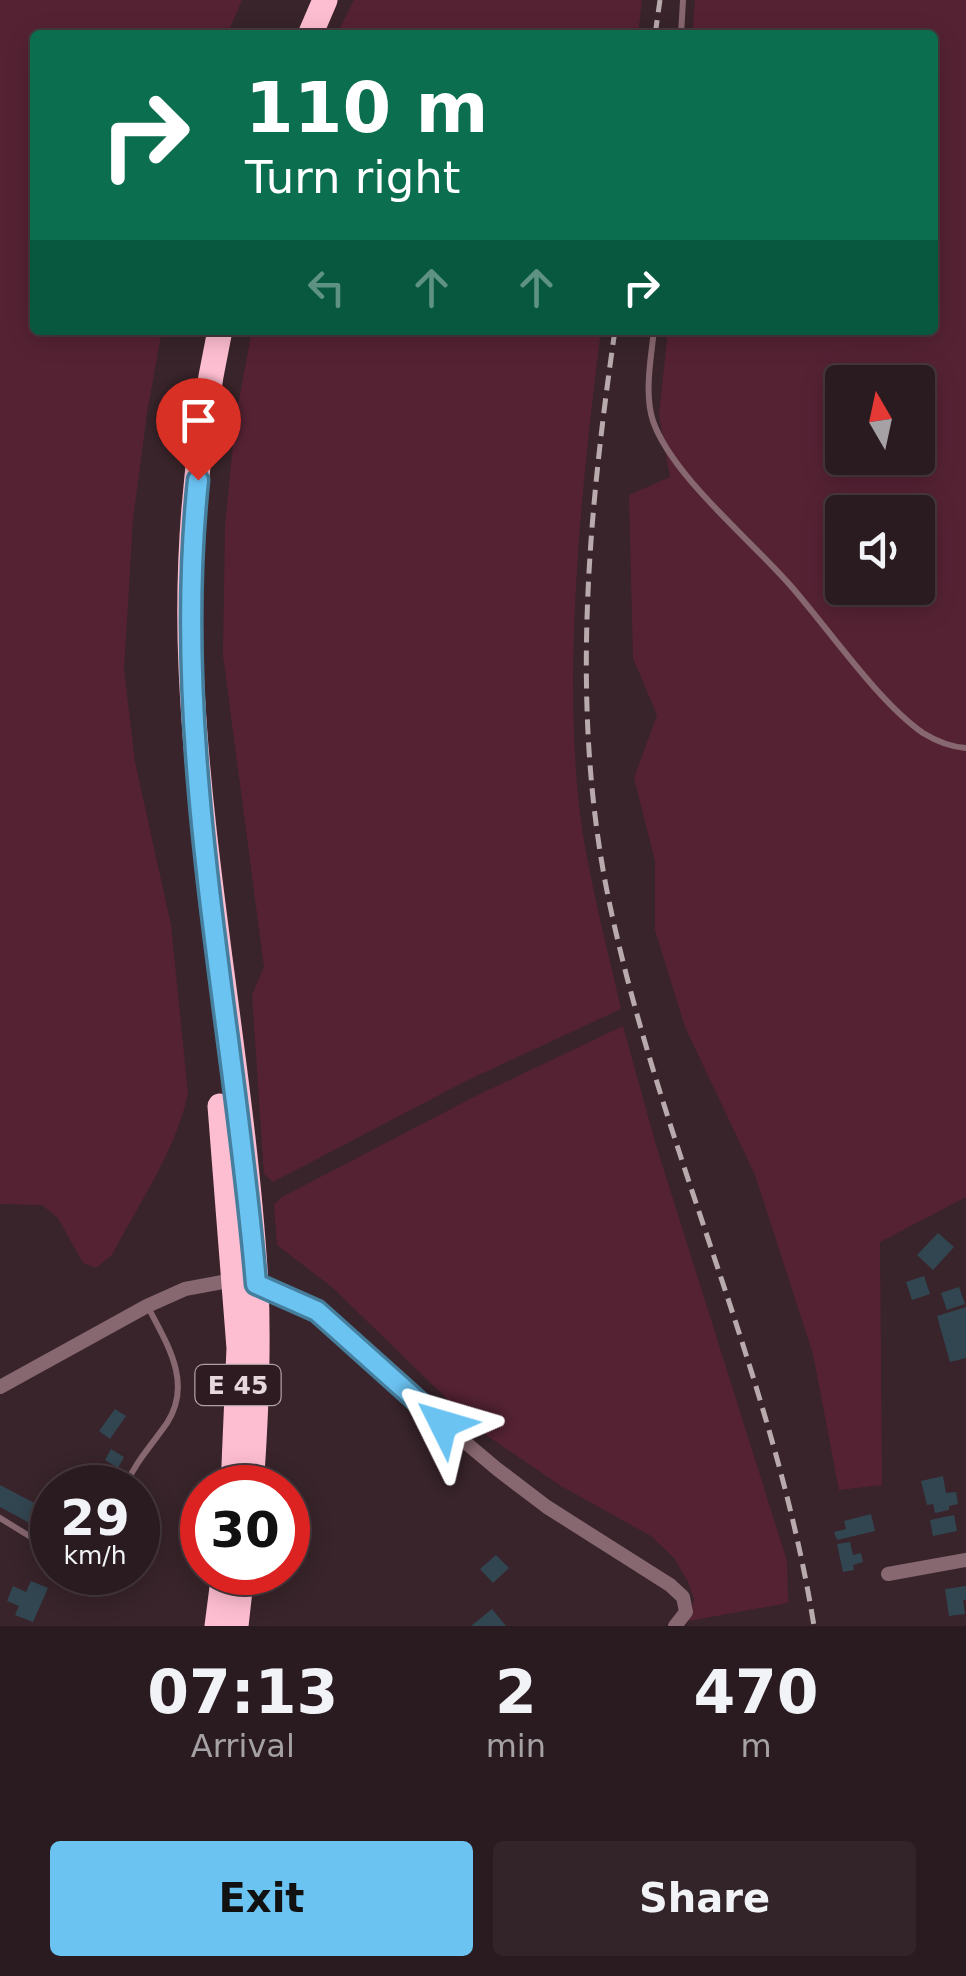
<!DOCTYPE html>
<style>
body{margin:0;font-family:"DejaVu Sans",sans-serif;background:#322429;color:#f1f3f6;height:100vh;display:flex;flex-direction:column;font-size:38px;white-space:nowrap}
*{box-sizing:border-box;margin:0}
p{font-size:32px;color:#a5a1a5}
.icon{flex:none;width:55px;height:55px;fill:none;stroke:currentColor;stroke-width:2;stroke-linecap:round;stroke-linejoin:round}
.map{position:relative;height:1626px;overflow:hidden}
.panel{display:flex;flex-direction:column;background:#2a1b20;flex:1}
.panel>*{flex:none}
.guide{position:absolute;left:30px;top:30px;width:908px;height:305px;border-radius:10px;box-shadow:0 5px 25px #0003,0 0 0 2px #46393e;background:#0b6e4f;color:#fff;overflow:hidden}
.needle{width:65px;rotate:351deg}
.controls{position:absolute;left:825px;top:365px;display:grid;gap:20px}
.controls a{display:grid;place-items:center;width:110px;height:110px;border-radius:10px;background:#2a1b20;box-shadow:0 5px 25px #0003,0 0 0 2px #46393e;font-size:50px}
.speed{position:absolute;left:30px;top:1465px;display:flex;gap:20px;font-size:50px;font-weight:700;text-align:center}
.speed>*{display:grid;place-content:center;width:130px;height:130px;border-radius:50%;background:#2a1b20;box-shadow:0 5px 25px #0003,0 0 0 2px #46393e;line-height:1}
.speed small{font-size:25px;font-weight:400}
.speed .limit{border:15px solid #d22;background:#fff;color:#111}
.pin{position:absolute;display:grid;place-items:center;width:85px;height:85px;color:#fff;margin:-102px -42px;border-radius:50% 50% 50% 0;rotate:-45deg;box-shadow:0 0 10px #0007}
.pin .icon{rotate:45deg}
.me{position:absolute;width:110px;margin:-55px;rotate:310deg;stroke-linejoin:round;filter:drop-shadow(0 0 8px #0008)}
.turn{display:flex;align-items:center;gap:35px;height:210px;padding:0 50px;font-size:45px}
.turn .icon{width:130px;height:130px;stroke-width:2.5}
.turn b{display:block;font-size:70px;line-height:85px}
.lanes{display:flex;align-items:center;height:95px;padding:0 50px;background:#0003;justify-content:center;gap:50px;direction:ltr}
.lanes .off{opacity:.35}
.eta{display:flex;justify-content:space-evenly;align-items:center;height:170px;text-align:center}
.eta b{font-size:60px;font-weight:700;line-height:70px}
.cta{display:flex;gap:20px;margin-top:auto;padding:20px 50px}
.cta a{flex:1;height:115px;border-radius:10px;background:#6bc3f2;color:#111;font-size:40px;font-weight:700;line-height:115px;text-align:center}
.cta a+a{background:#322429;color:#f1f3f6}
.map>svg:first-child{display:block}
.green{fill:#552234;fill-rule:evenodd}
.building{fill:#324651}
.lines{fill:none;stroke-linecap:round;stroke-linejoin:round}
.lane{stroke:#876770;stroke-width:6}
.street{stroke:#876770;stroke-width:14}
.highway{stroke:#febed1;stroke-width:25}
.rail{stroke:#b9aaae;stroke-width:5;stroke-dasharray:15 8;stroke-linecap:butt}
.route-casing{stroke:#467f9d;stroke-width:25}
.route{stroke:#6bc3f2;stroke-width:18}
.labels{text-anchor:middle;dominant-baseline:central;stroke-width:8;stroke-linejoin:round;paint-order:stroke}
.shield{fill:#2e1b21;stroke:#af9fa4;stroke-width:2.5}
.shield-label{font-size:25px;font-weight:bold;fill:#e6d8dc}
</style>
<div class="map">
<svg width="966" height="1626" viewBox="0 0 966 1626">
<rect width="100%" height="100%" fill="#38242a"/>
<path class="green" d="M0,0H242L227,35H35V330H162L147,413L133,520L124,669L135,762L171,925L188,1093C176,1151 139,1203 112,1255L96,1268L83,1263L58,1218L42,1205L0,1204Z
M354,0H642L638,35H336Z
M695,0H966V1197L880,1242L882,1485L839,1490L813,1354L755,1175L685,1027L655,930V861L634,778L657,715L633,658L629,495L670,477L659,415L668,330H932V35H692ZM842,382H918V458H842ZM842,512H918V588H842Z
M252,330H601C583,475 565,639 577,785C583,860 605,936 621,1009L466,1081L273,1182L264,1174L252,995L264,967L223,655L225,526L236,416Z
M623,1026L656,1145L787,1561L788,1603L689,1621L694,1599L688,1582L674,1558L651,1536L561,1486L480,1431L333,1288L277,1245L274,1205L282,1197L474,1097Z"/>
<path class="building" d="M938,1233L954,1247L933,1270L917,1255Z
M924,1276L930,1294L912,1300L906,1282Z
M959,1287L965,1304L947,1310L941,1293Z
M966,1307V1358L950,1362L937,1316Z
M115,1409L126,1416L110,1439L99,1431Z
M111,1449L124,1457L118,1468L105,1460Z
M943,1476L946,1493L956,1492L958,1504L949,1506V1510L935,1513L933,1504L927,1505L921,1481Z
M0,1485L42,1507L39,1511L52,1518L48,1533L0,1507Z
M871,1514L875,1531L837,1540L834,1532L846,1529L844,1521Z
M954,1515L957,1531L933,1536L930,1520Z
M850,1542L853,1555L861,1553L863,1562L853,1565L854,1570L843,1572L837,1544Z
M496,1555L509,1568L493,1583L480,1569Z
M31,1581L48,1588L33,1622L15,1615L19,1606L7,1601L13,1586L26,1592Z
M966,1586V1600H963L965,1614L949,1616L945,1589Z
M492,1609L506,1626H471Z"/>
<g class="lines">
<path class="lane" d="M681,35L683,0
M654,330C651,358 644,394 653,421C672,476 751,540 790,585C828,628 878,702 923,733C936,741 951,747 966,748
M124,1488C136,1461 151,1446 167,1423C193,1383 167,1344 148,1307
M0,1518L52,1550"/>
<path class="street" d="M0,1387L147,1306L185,1289L228,1281L264,1286L317,1311L389,1378L497,1469L547,1507L670,1585L683,1597L686,1612L675,1626
M888,1574L966,1560"/>
<path class="highway" d="M310,35L325,0
M220,330C197,439 186,556 191,668C200,874 244,1078 256,1284C259,1352 256,1420 251,1488
M220,1106L239,1348L233,1488
M217,1626L224,1572
M236,1626L242,1572"/>
<path class="rail" d="M655,35L660,0
M615,330C587,524 569,722 612,915C665,1156 775,1382 814,1626"/>
</g>
<g class="lines">
<defs>
<path id="route" d="M198,480C170,749 234,1017 256,1284L317,1311L443,1424"/>
</defs>
<use href="#route" class="route-casing"/>
<use href="#route" class="route"/>
</g>
<g class="labels">
<rect class="shield" x="195.5" y="1365" width="85" height="40" rx="8"/>
<g class="shield-label">
<text x="238" y="1385">E 45</text>
</g>
</g>
</svg>
<div class="controls">
<a><svg class="needle" viewBox="-14 -14 28 28"><path d="M0-13l5 13h-10z" fill="#e53935"/><path d="M0 13l5-13h-10z" fill="#a5a1a5"/></svg></a>
<a><svg class="icon" aria-label="sound" viewBox="0 0 24 24"><path d="M4 9h4l5-4v14l-5-4H4zM17 9q2 3 0 6"/></svg></a>
</div>
<div class="speed"><div>29<small>km/h</small></div><div class="limit">30</div></div>
<div class="pin" style="left:198px;top:480px;background:#d93025"><svg class="icon" aria-label="arrive" viewBox="0 0 24 24"><path d="M6 21V4h12l-3 4 3 4H6"/></svg></div>
<svg class="me" style="left:443px;top:1424px" viewBox="-20 -20 40 40"><path d="M0-17L14 15 0 8-14 15z" fill="#6bc3f2" stroke="#fff" stroke-width="4"/></svg>
<div class="guide">
<div class="turn"><svg class="icon" aria-label="right" viewBox="0 0 24 24"><path d="M7 20v-9h11M14 6l5 5-5 5"/></svg><div><b>110 m</b>Turn right</div></div>
<div class="lanes"><svg class="icon off" aria-label="left" viewBox="0 0 24 24"><path d="M17 20v-9H6M10 6l-5 5 5 5"/></svg><svg class="icon off" aria-label="ahead" viewBox="0 0 24 24"><path d="M12 20V5M6 11l6-6 6 6"/></svg><svg class="icon off" aria-label="ahead" viewBox="0 0 24 24"><path d="M12 20V5M6 11l6-6 6 6"/></svg><svg class="icon" aria-label="right" viewBox="0 0 24 24"><path d="M7 20v-9h11M14 6l5 5-5 5"/></svg></div>
</div>
</div>
<section class="panel">
<div class="eta">
<div><b>07:13</b><p>Arrival</p></div>
<div><b>2</b><p>min</p></div>
<div><b>470</b><p>m</p></div>
</div>
<div class="cta"><a>Exit</a><a>Share</a></div>
</section>
